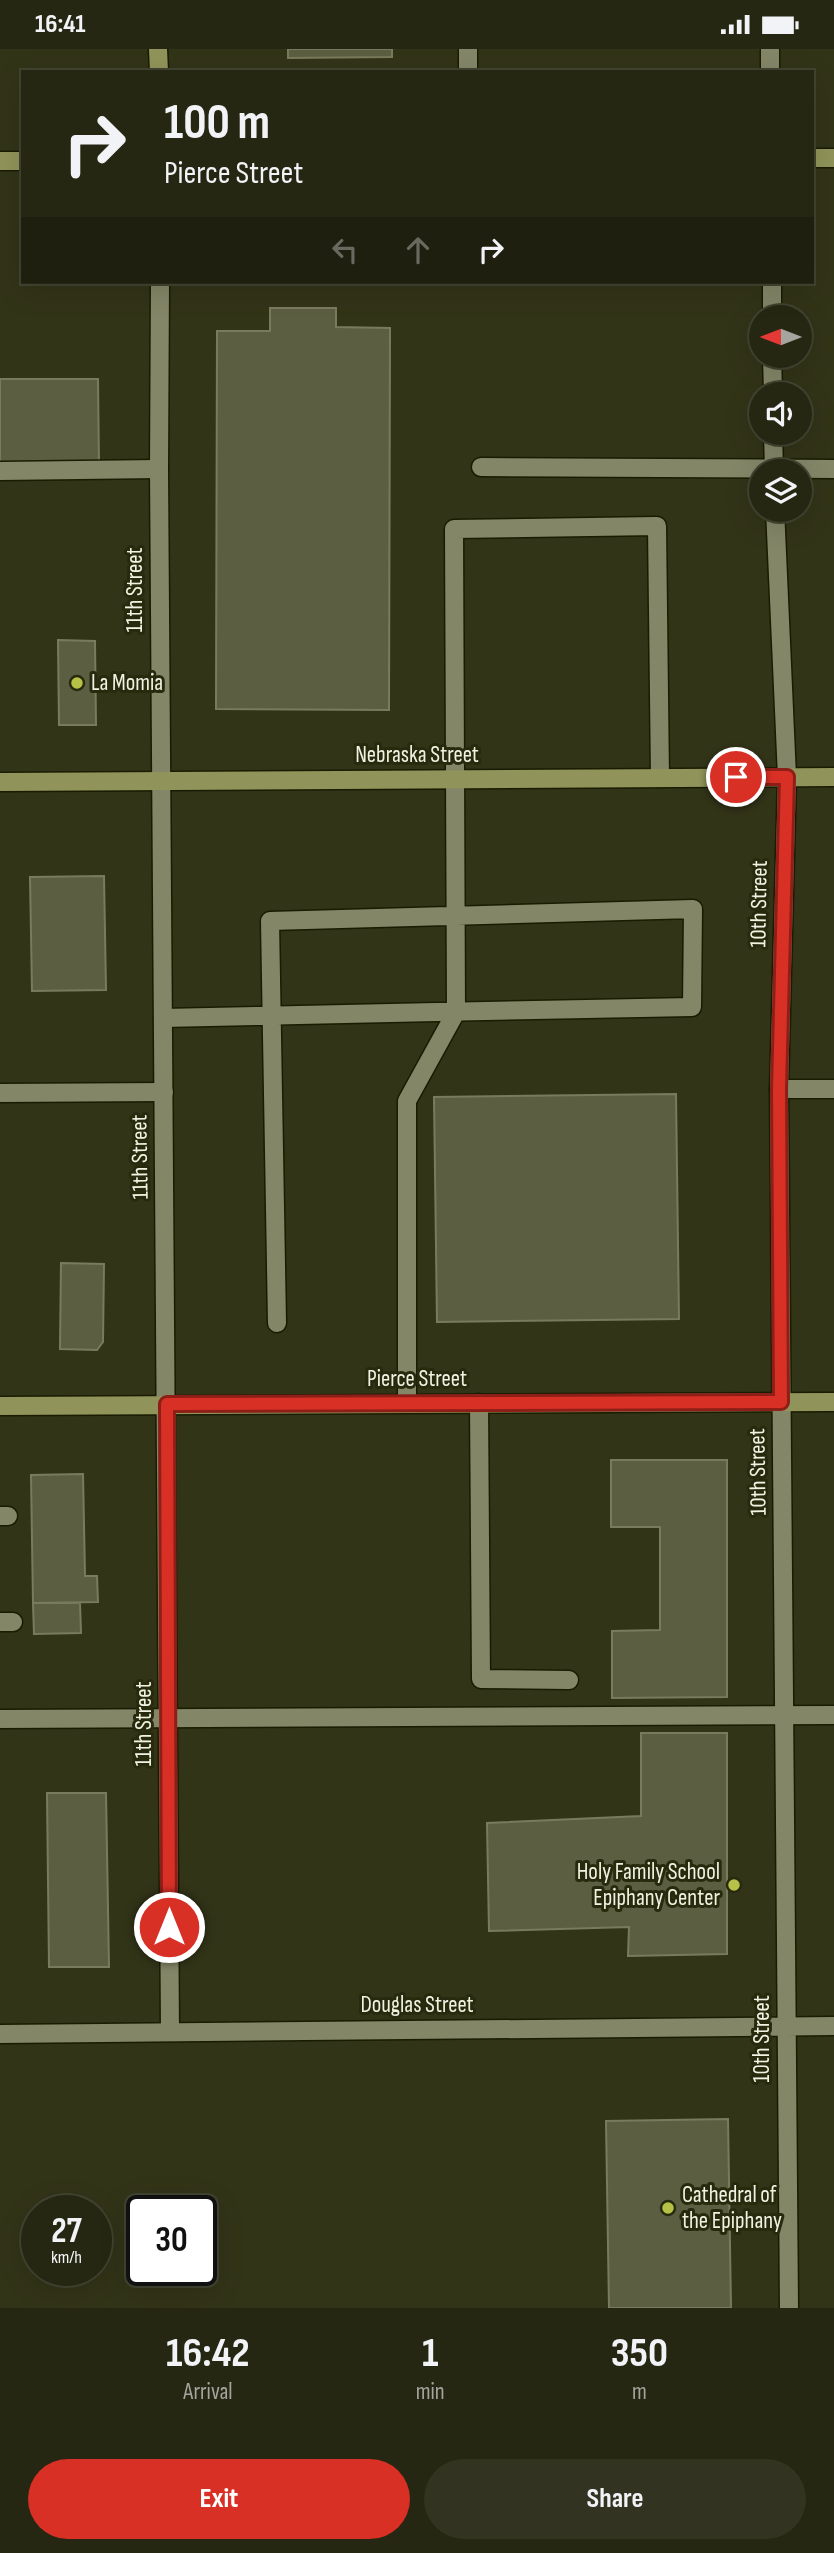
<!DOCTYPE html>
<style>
body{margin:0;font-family:"Sofia Sans Condensed",sans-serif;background:#323320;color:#f1f3f6;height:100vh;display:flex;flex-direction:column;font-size:26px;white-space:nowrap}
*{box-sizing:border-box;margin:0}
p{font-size:23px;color:#a4a59f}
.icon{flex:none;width:38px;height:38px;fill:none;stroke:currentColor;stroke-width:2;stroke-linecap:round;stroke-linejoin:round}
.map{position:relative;height:2259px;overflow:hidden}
.drawer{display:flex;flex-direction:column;background:#262712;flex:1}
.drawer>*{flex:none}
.top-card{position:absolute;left:21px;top:21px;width:793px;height:214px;border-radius:0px;box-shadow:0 7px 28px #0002,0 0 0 2px #424432;background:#262712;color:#f1f3f6;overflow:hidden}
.needle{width:46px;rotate:270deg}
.controls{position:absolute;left:749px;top:256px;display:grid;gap:14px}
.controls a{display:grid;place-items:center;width:63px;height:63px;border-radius:50%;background:#262712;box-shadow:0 7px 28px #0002,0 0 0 2px #424432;font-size:35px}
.speed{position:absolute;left:21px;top:2146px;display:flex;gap:14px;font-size:35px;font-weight:700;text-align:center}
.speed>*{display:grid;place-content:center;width:91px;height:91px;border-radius:50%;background:#262712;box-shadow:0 7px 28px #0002,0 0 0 2px #424432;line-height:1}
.speed small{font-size:18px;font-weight:400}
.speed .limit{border:4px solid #111;border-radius:10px;background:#fff;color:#111}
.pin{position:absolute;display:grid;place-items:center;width:60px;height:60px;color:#fff;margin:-30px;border:4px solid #fff;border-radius:50%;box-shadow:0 2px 7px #0007}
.me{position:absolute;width:77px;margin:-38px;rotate:0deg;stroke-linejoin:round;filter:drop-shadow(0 0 5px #0008)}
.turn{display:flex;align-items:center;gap:24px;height:147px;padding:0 28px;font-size:32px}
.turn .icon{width:91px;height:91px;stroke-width:2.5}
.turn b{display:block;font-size:49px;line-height:60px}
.lanes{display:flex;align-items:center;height:66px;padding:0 28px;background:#0003;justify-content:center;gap:35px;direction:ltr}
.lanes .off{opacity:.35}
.eta{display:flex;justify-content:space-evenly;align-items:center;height:119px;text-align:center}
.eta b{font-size:42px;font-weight:700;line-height:49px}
.primary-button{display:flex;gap:14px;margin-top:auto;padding:14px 28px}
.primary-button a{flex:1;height:80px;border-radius:42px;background:#d93025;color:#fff;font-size:28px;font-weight:700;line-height:80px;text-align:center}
.primary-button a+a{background:#323320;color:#f1f3f6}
.status{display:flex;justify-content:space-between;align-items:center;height:49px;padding:0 35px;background:#262712;direction:ltr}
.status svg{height:19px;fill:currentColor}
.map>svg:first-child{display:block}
.building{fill:#5b5e41;stroke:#787c5d;stroke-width:2}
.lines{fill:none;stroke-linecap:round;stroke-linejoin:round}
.lane-casing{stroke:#1a1c02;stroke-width:21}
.street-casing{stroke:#1a1c02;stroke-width:21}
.secondary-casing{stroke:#1a1c02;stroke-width:21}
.lane{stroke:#838667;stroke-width:18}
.street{stroke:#838667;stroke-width:18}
.secondary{stroke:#90945a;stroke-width:18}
.route-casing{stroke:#8d1f18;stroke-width:18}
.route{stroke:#d93025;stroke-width:12}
.poi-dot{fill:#b8c147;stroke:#282a0e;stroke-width:2.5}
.labels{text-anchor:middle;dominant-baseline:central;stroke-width:6;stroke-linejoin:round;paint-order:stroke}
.street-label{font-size:23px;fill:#f1f3e2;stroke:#282a0e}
.poi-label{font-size:23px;fill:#f1f3e2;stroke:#282a0e;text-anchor:start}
</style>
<div class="status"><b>16:41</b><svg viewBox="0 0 49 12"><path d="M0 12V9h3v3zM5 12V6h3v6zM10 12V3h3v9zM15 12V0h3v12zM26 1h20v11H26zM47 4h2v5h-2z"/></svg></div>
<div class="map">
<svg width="834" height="2259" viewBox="0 0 834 2259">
<rect width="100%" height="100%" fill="#323418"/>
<path class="building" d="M288,0H392V8L288,9Z
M270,259H336V278L390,279L389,661L216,660L217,282H270Z
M0,330H98L99,418L0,419Z
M58,591L95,592L96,676H59Z
M104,827L106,941L32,942L30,828Z
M676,1045L679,1270L437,1273L434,1048Z
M61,1214L104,1215L103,1293L97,1301L60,1300Z
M611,1411H727V1648L612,1649V1582L660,1581V1478H611Z
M83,1425L85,1527H97L98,1553L33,1554L31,1426Z
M33,1554H80L81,1584L34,1585Z
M641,1684H727V1905L628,1907L629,1878L489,1882L487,1774L641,1767Z
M47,1744H106L109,1918H49Z
M728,2070L731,2259H609L606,2072Z"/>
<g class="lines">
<defs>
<path id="lane" d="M468,0V23
M481,418L834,420
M0,422L159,420
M163,969C339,965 516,961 692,958L693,860L270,872L277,1274
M779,1040H834
M0,1044L164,1043
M407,1354V1052L456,963L454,480L657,477L660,729
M479,1354L481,1630L569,1631
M0,1467H8
M0,1573H13
M0,1670L834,1666"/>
<path id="street" d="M770,0V23
M160,233L159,420L170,1982
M772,233V268
M772,306L773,345
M773,383L774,422
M775,460L787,728L779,1040L789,2259
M0,1985L834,1977"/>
<path id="secondary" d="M158,0L159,23
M812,109H834
M0,112H23
M0,733L834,728
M0,1357L834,1353"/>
</defs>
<use href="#lane" class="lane-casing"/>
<use href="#street" class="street-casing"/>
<use href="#secondary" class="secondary-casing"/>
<use href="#lane" class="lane"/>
<use href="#street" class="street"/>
<use href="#secondary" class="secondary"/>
</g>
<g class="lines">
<defs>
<path id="route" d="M169,1878L167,1355L781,1353L779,1040L787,728H736"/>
</defs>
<use href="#route" class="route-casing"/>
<use href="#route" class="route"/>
</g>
<g class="poi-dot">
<circle cx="77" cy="634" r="7"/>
<circle cx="734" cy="1836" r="7"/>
<circle cx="668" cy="2159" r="7"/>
</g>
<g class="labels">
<g class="street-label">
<text transform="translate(135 541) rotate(-90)">11th Street</text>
<text x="417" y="706">Nebraska Street</text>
<text transform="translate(759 855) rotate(-89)">10th Street</text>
<text transform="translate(140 1108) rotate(-91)">11th Street</text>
<text x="417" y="1330">Pierce Street</text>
<text transform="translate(758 1423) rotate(-91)">10th Street</text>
<text transform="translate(144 1675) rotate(-90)">11th Street</text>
<text x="417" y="1956">Douglas Street</text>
<text transform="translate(762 1990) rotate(-90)">10th Street</text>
</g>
<g class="poi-label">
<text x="91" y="634">La Momia</text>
<text x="720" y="1823" text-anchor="end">Holy Family School<tspan x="720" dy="26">Epiphany Center</tspan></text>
<text x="682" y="2146">Cathedral of<tspan x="682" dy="26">the Epiphany</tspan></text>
</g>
</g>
</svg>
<div class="controls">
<a><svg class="needle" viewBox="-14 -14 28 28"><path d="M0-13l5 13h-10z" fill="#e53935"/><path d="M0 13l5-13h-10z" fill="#a4a59f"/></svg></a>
<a><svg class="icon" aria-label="sound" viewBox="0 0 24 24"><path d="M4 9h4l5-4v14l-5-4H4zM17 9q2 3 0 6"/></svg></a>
<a><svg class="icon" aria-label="layers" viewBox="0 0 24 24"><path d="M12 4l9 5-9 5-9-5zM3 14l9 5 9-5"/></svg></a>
</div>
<div class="speed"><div>27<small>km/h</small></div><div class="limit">30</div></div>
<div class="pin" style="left:736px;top:728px;background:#d93025"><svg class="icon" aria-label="arrive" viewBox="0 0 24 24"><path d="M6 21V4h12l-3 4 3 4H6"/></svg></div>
<svg class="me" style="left:169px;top:1878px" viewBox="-20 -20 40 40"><circle r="17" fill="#d93025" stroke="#fff" stroke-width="3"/><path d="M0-11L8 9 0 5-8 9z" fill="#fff"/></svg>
<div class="top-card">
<div class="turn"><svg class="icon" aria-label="right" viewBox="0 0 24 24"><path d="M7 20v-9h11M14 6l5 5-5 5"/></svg><div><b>100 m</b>Pierce Street</div></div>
<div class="lanes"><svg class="icon off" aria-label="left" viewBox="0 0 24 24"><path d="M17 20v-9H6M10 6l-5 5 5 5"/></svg><svg class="icon off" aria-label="ahead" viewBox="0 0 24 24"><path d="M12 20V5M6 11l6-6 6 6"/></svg><svg class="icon" aria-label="right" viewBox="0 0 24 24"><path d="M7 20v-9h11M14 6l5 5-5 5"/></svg></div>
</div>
</div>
<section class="drawer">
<div class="eta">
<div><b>16:42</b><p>Arrival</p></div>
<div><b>1</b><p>min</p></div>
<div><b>350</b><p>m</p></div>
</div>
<div class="primary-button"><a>Exit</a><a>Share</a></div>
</section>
